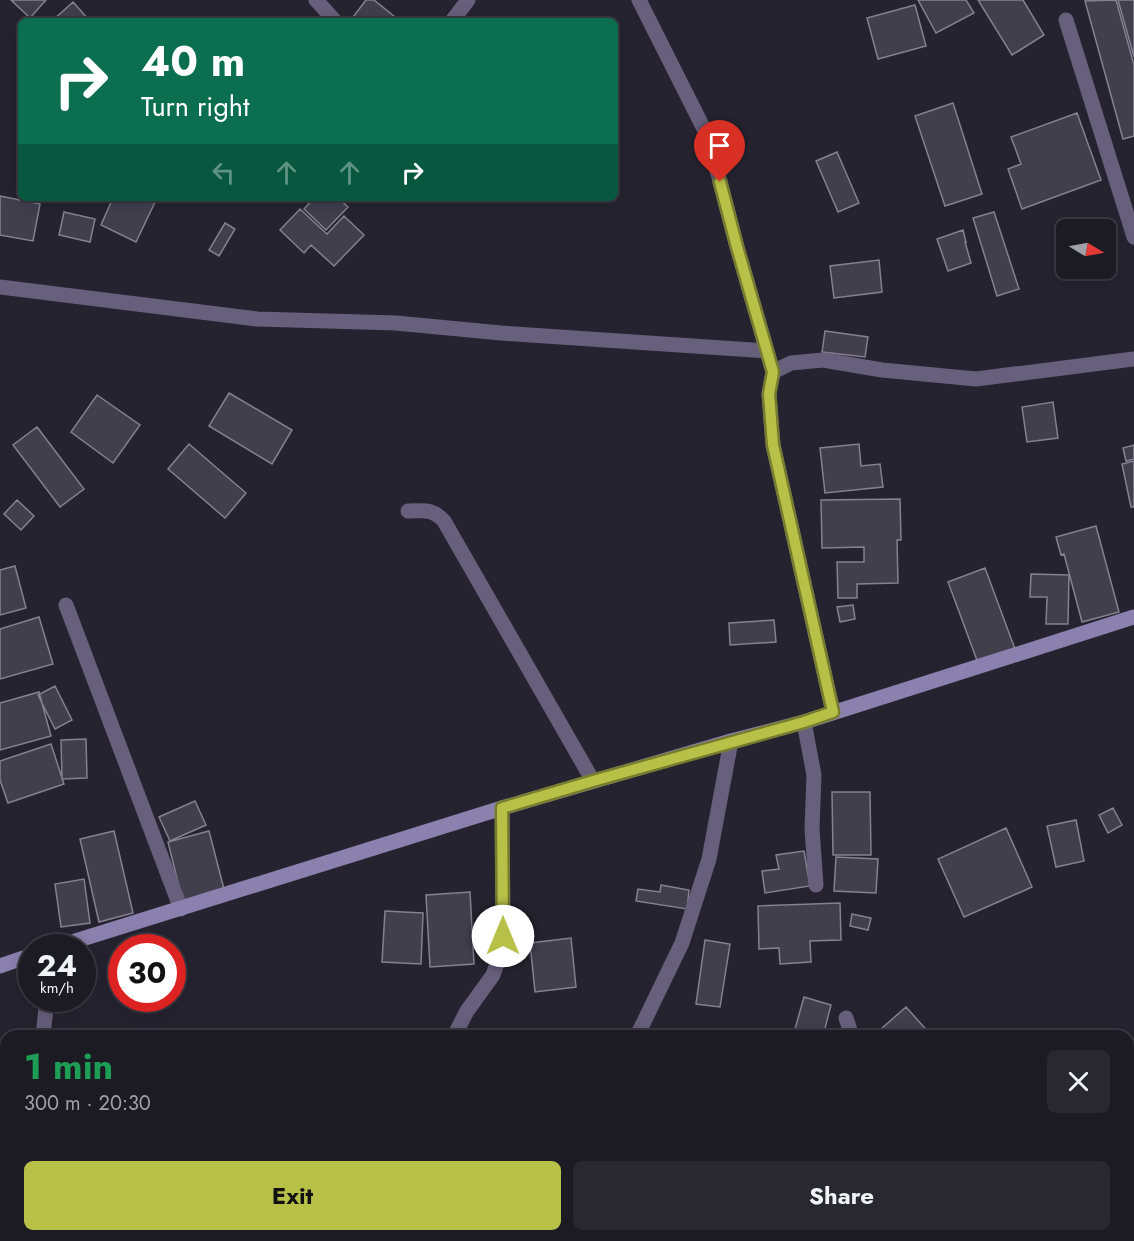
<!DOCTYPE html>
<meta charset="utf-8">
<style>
body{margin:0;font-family:Jost,sans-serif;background:#292730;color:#f1f3f6;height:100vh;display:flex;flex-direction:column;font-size:22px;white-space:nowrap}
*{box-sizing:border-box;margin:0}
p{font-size:20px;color:#a0a1a6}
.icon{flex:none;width:33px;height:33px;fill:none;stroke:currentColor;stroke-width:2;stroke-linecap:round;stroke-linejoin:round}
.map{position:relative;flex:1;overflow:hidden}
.sheet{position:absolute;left:0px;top:1030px;width:1134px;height:212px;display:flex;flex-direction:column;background:#1c1a23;border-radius:18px 18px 0 0;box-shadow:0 3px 15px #0003,0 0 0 2px #3a3841}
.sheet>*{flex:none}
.hud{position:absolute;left:18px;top:18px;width:600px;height:183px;border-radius:9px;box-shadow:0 3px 15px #0003,0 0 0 2px #3a3841;background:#0b6e4f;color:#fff;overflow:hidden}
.needle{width:39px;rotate:100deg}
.fabs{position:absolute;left:1056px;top:219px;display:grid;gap:12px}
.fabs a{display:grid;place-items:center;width:60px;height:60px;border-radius:9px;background:#1c1a23;box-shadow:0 3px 15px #0003,0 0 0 2px #3a3841;font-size:30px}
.speed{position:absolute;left:18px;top:934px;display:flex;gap:12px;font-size:30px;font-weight:700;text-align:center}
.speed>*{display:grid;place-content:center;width:78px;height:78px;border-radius:50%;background:#1c1a23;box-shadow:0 3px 15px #0003,0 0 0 2px #3a3841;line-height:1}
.speed small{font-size:15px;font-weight:400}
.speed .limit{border:9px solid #d22;background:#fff;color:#111}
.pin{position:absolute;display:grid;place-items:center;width:51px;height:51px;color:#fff;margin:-62px -26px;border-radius:50% 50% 50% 0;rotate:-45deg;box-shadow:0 0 6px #0007}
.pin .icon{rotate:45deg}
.me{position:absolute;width:66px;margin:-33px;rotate:0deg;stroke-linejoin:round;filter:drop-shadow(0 0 4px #0008)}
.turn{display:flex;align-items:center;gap:21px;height:126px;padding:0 24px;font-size:27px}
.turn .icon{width:78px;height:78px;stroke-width:2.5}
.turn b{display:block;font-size:42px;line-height:51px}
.lanes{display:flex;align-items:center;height:57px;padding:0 24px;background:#0003;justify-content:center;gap:30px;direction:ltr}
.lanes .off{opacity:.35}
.round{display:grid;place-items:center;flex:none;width:63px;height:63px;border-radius:9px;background:#292730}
.summary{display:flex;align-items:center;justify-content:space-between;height:102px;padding:0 24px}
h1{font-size:36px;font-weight:700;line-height:45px;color:#1e9e55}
.primary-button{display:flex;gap:12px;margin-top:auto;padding:12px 24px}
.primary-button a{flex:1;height:69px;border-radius:9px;background:#b7c148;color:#111;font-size:24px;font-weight:700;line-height:69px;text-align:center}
.primary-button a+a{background:#292730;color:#f1f3f6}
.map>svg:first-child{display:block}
.building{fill:#423f4d;stroke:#848190;stroke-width:1.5}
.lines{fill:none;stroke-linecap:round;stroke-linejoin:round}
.street{stroke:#66607c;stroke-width:15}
.secondary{stroke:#8b81af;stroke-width:15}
.route-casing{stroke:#777d2f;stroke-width:15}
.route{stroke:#b7c148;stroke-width:10}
</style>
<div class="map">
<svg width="1134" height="1241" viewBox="0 0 1134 1241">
<rect width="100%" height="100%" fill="#25232f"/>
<path class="building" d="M11,0H46L30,18Z
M366,0H374L400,21H350Z
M918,0H966L974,13L936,33Z
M978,0H1023L1044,35L1012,55Z
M1116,0L1134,65V136L1123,139L1085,1Z
M1118,0H1134V57Z
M73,2L90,21H52Z
M915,5L926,46L878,59L867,18Z
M953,103L982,194L945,206L915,116Z
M1077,113L1101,180L1022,209L1008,169L1021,164L1011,137Z
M837,152L859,203L838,212L816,161Z
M0,196L40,204L33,241L0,235Z
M113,198H157L136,242L101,225Z
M314,198H338L348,207L326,230L304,209Z
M300,209L327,234L344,216L364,235L334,266L311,245L304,253L280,230Z
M64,212L95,219L90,242L59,235Z
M994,212L1019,289L997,296L973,218Z
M225,223L235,229L219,256L209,250Z
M963,230L966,242H965L971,263L948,271L937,239Z
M879,260L882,292L834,298L830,266Z
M825,331L868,337L865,357L822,352Z
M229,393L292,430L272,464L209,426Z
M97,395L140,425L113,463L71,432Z
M97,395L140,425L113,463L71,432Z
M1053,402L1058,438L1027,442L1022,407Z
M37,427L84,489L60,507L13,445Z
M37,427L84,489L60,507L13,445Z
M189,444L246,493L225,518L168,469Z
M189,444L246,493L225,518L168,469Z
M859,444L861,466L880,464L883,487L825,493L820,448Z
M1134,445V459L1126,461L1123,448Z
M1134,461V507H1131L1122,464Z
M900,499L901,540H897L898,583L857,584V598H838L837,562H864V547L822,548L821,500Z
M17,500L34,516L21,530L4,514Z
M17,500L34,516L21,530L4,514Z
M1096,526L1119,612L1082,622L1064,554L1061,555L1056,537Z
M15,566L26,608L0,615V570Z
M15,566L26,608L0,615V570Z
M985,568L1015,649L978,663L948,582Z
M1031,574L1069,575L1068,624H1046L1047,597H1030Z
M853,605L855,619L840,622L837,607Z
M39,617L53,664L0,679V629Z
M39,617L53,664L0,679V629Z
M774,620L776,642L730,645L729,623Z
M55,686L72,720L55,729L38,695Z
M55,686L72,720L55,729L38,695Z
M39,692L51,736L0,750V703Z
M39,692L51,736L0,750V703Z
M86,739L87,778L62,779L61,740Z
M86,739L87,778L62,779L61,740Z
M51,744L64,784L8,803L0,780V761Z
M51,744L64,784L8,803L0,780V761Z
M832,792H870L871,855H833Z
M195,801L206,825L170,841L159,817Z
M195,801L206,825L170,841L159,817Z
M1113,808L1122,825L1108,833L1099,815Z
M1076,820L1084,861L1056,867L1047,826Z
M1006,828L1032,887L964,917L938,859Z
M114,831L133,913L99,922L80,839Z
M114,831L133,913L99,922L80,839Z
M209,831L225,893L183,903L168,842Z
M209,831L225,893L183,903L168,842Z
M804,851L810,886L765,893L762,871L779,869L776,855Z
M836,857L878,859L876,893L834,891Z
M84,879L90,923L61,927L55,884Z
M84,879L90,923L61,927L55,884Z
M661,885L689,890L687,909L636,901L638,889L660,892Z
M470,892L474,964L430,967L426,895Z
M840,903L841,940L810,941L811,962L780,964L779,948L759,949L758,906Z
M385,911L423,913L421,964L382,962Z
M852,914L871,918L868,930L850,926Z
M571,938L576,987L535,992L530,943Z
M705,940L730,944L720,1007L696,1004Z
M804,997L831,1005L823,1036H793Z
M906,1007L932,1036H873Z
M503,1029L518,1032L517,1036H502Z
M1134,1197V1241H1125L1121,1236H1128V1201Z
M800,1236H839L837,1241H815Z"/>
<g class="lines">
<path class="street" d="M316,0L335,21
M639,0L709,139L737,247L773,372L769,394L773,445L833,712
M1066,20L1134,237
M452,21L468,0
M0,287L257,319L396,323L501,333L767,351
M773,372L791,363L823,360L882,370L976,379L1134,359
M408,511C424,511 432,508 444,521L593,781
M66,605L181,909
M804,722L814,775L812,829L816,885
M846,1018L852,1036
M43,1036L47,999
M454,1036L467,1011L493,975L499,957L503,936L502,808
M637,1036L682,943L709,859L731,741
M3,1241L6,1229
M599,1241V1236
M840,1241L842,1236"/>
<path class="secondary" d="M53,948L502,808L731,741L804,722L1134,617
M0,966L32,955"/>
</g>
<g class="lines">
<defs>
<path id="route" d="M503,936L502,808L593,781L804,722L833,712L773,445L769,394L773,372L737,247L720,182"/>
</defs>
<use href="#route" class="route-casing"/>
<use href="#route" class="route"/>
</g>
</svg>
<div class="fabs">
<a><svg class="needle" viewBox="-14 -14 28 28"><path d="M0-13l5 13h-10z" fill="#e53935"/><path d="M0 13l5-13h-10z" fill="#a0a1a6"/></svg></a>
</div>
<div class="speed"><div>24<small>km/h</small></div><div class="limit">30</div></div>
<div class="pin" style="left:720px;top:182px;background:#d93025"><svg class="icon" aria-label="arrive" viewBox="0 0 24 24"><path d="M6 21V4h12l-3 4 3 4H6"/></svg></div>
<svg class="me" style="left:503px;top:936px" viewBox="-20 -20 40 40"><circle r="19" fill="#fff"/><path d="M0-13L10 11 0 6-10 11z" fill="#b7c148"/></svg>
<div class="hud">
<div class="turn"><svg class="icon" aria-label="right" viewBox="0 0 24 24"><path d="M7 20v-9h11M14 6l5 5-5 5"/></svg><div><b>40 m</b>Turn right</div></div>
<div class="lanes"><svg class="icon off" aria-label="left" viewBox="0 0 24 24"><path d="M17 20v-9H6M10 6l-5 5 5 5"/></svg><svg class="icon off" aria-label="ahead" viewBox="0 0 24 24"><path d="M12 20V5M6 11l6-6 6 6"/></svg><svg class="icon off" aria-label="ahead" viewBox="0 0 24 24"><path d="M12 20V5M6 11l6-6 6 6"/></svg><svg class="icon" aria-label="right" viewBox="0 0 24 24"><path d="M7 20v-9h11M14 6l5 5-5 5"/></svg></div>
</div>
<section class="sheet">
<div class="summary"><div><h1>1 min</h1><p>300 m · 20:30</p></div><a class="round"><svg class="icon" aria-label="close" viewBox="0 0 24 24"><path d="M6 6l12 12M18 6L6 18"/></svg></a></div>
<div class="primary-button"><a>Exit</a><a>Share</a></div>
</section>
</div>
